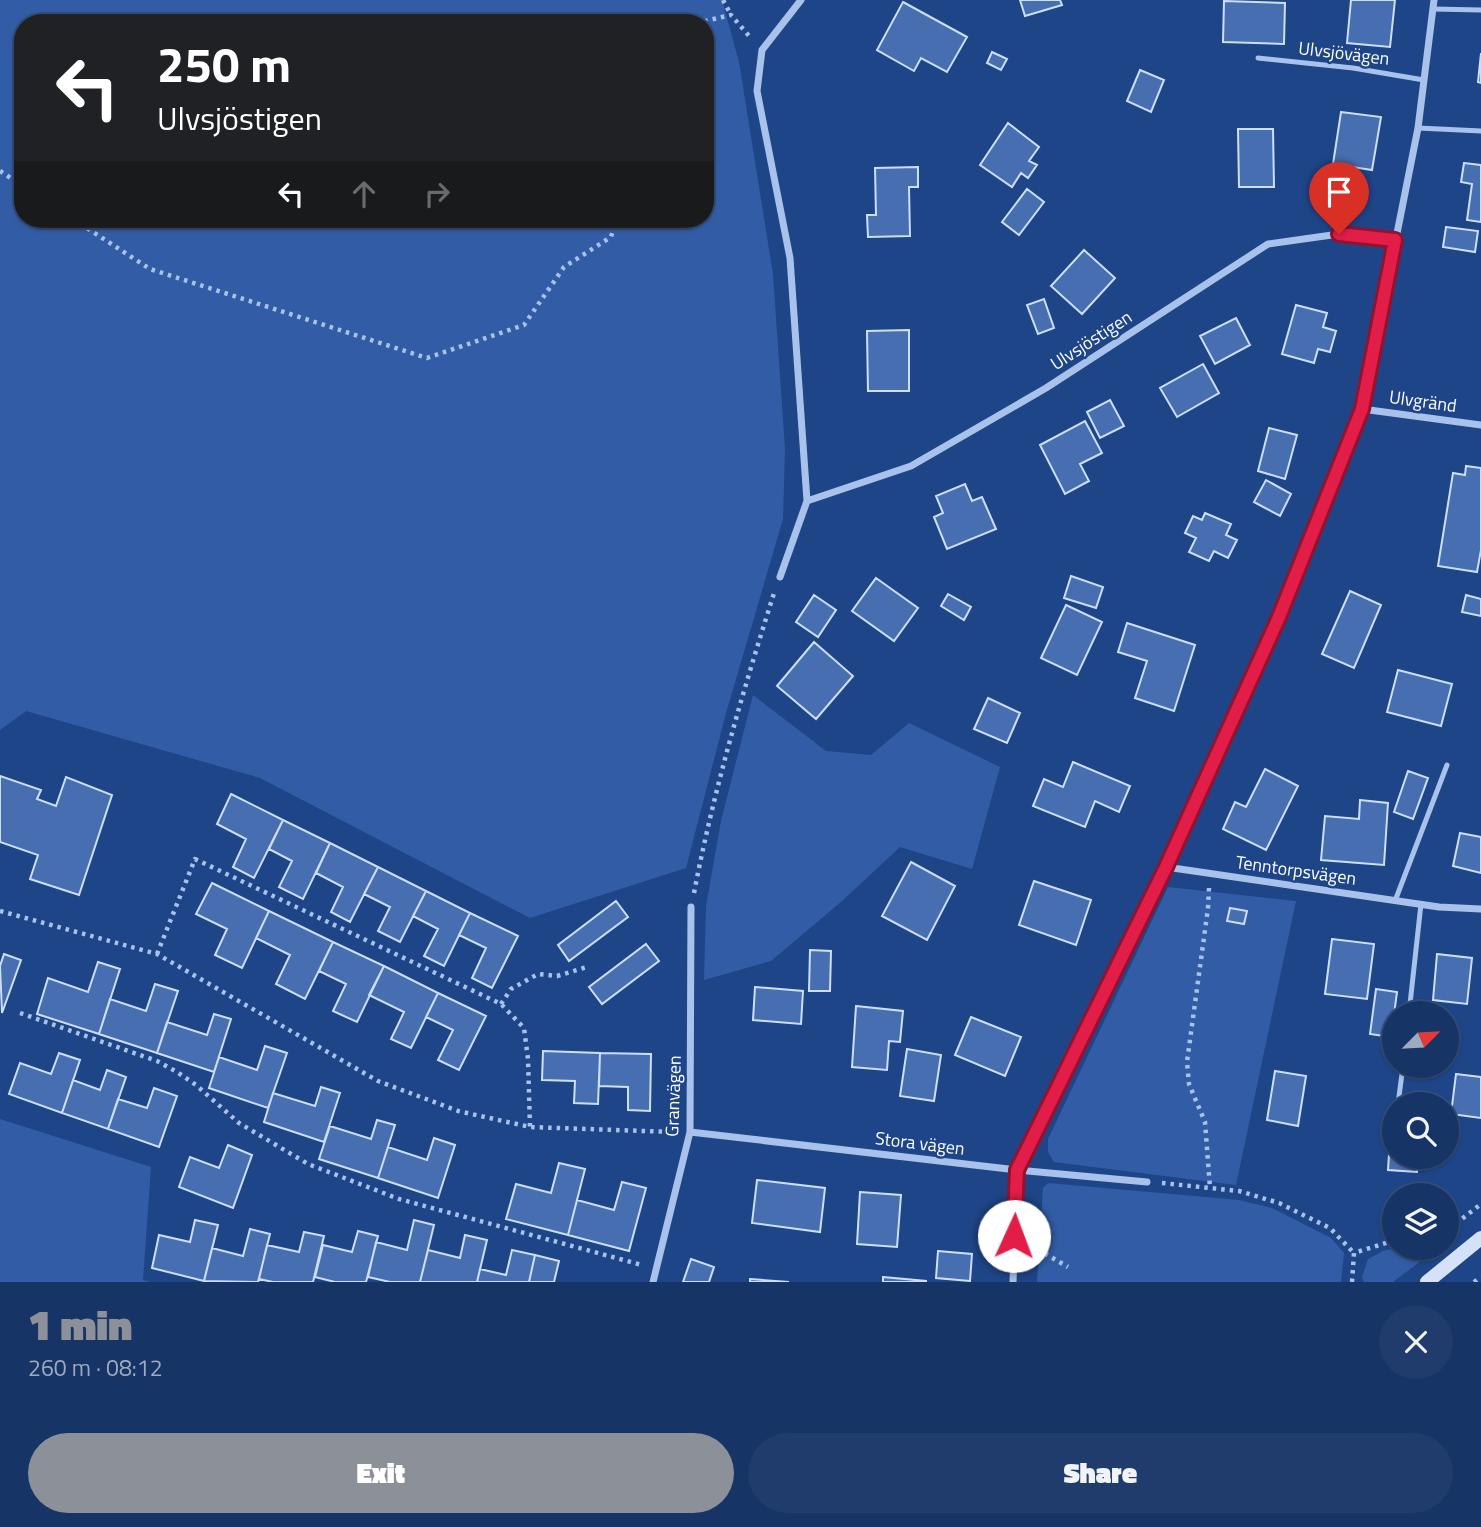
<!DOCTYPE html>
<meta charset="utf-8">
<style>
body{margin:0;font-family:"Titillium Web",sans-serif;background:#1f3c6c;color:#f1f3f6;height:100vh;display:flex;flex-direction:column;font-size:26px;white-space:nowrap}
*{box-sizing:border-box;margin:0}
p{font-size:23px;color:#9eaabf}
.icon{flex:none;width:38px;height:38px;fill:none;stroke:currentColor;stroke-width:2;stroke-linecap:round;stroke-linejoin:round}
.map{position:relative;height:1282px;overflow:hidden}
.panel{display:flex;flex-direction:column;background:#163466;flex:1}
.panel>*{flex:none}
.top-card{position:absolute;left:14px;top:14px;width:700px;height:214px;border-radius:28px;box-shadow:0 2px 5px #0004,0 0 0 2px #354f7a;background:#202124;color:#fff;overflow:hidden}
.needle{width:46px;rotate:66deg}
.controls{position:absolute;left:1382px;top:1001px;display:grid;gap:14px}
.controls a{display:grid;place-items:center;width:77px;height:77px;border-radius:50%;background:#163466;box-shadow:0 2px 5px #0004,0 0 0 2px #354f7a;font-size:35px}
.pin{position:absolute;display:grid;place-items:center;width:60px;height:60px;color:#fff;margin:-72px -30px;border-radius:50% 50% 50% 0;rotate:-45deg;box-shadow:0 0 7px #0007}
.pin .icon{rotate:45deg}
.me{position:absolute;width:77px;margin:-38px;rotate:2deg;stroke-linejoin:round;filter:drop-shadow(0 0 5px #0008)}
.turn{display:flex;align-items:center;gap:24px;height:147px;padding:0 28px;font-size:32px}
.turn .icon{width:91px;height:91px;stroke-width:2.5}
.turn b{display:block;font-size:49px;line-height:60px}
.lanes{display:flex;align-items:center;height:66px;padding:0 28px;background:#0003;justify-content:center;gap:35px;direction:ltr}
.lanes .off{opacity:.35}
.round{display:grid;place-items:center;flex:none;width:74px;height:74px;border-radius:37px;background:#1f3c6c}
.headline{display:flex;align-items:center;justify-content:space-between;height:119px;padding:0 28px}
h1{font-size:42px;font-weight:800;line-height:52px;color:#8c9099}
.button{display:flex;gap:14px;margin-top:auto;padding:14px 28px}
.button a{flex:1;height:80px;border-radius:42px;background:#8c9099;color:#fff;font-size:28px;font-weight:800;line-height:80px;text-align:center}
.button a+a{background:#1f3c6c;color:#f1f3f6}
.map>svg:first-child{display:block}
.green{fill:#325da6;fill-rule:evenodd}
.building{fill:#476eb1;stroke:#cddef8;stroke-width:2}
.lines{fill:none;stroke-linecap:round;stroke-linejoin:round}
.path{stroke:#a8c2eb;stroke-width:4.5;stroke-dasharray:3.5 5;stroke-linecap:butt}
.lane{stroke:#a8c2eb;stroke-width:5}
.street{stroke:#a8c2eb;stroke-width:7}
.secondary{stroke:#d4e1f8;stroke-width:14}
.route-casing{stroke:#92132f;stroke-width:18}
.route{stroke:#e11d48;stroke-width:12}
.labels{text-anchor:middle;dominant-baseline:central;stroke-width:5;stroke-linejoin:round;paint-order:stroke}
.street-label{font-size:18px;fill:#fff;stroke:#1e4588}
</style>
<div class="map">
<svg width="1481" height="1282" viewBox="0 0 1481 1282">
<rect width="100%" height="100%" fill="#1e4588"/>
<path class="green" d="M0,0H722L739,62L773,274L785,449L783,519L726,713L686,868L530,918L260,778L26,711L0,730ZM23,23H705V219H23Z
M753,695L826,751L871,755L909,723L1000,767L972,869L900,847L842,901L771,961L704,980L706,906L721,821Z
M1168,887L1296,901L1236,1185L1054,1162L1048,1152V1139Z
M0,1119L151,1167L143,1280L151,1282H0Z
M1048,1183L1239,1200L1272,1208L1331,1238L1344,1253L1341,1282H1037L1043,1188Z
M1395,1248H1438L1393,1282H1364L1362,1277L1368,1259L1383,1251Z"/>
<path class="building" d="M1020,0H1060L1062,5L1025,16Z
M1351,0H1395L1390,47L1347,43Z
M1224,1L1285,3L1284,44L1223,42Z
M903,2L967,37L947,72L921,58L914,71L877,50Z
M992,52L1007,59L1001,70L987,63Z
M1481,53V83L1478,82Z
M1140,70L1164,80L1151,112L1127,101Z
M1341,112L1381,117L1372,170L1333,164Z
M1008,123L1039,147L1029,161L1037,165L1028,178L1021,173L1012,187L980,165Z
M1238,129H1273L1274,187H1239Z
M1464,163L1481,165V222L1467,220L1472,184L1461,182Z
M918,167V187H909L910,236L868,237L867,215H876L875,168Z
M1027,189L1044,202L1019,235L1002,222Z
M1446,227L1478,231L1475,252L1443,247Z
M1084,250L1115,278L1082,314L1051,286Z
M1044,299L1054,328L1038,334L1027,305Z
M1296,305L1327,313L1323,327L1336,331L1330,352L1318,349L1314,363L1282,354Z
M1236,318L1250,345L1215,364L1200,336Z
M909,330V391H868L867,331Z
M1203,364L1219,393L1177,417L1160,388Z
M1110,400L1124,426L1100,438L1087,412Z
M1085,421L1102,453L1080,464L1089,481L1065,494L1040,445Z
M1269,428L1297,435L1285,479L1258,471Z
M1466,466L1481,468V550L1477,572L1438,566L1453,473L1465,475Z
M1266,480L1291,494L1280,516L1254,502Z
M965,484L972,501L982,497L996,529L947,549L934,517L943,513L936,496Z
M1205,513L1231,524L1226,535L1237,540L1228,558L1214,551L1209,561L1189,552L1196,538L1185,533L1193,516L1202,520Z
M1071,576L1103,587L1096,608L1064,598Z
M876,578L918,608L894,641L852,611Z
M1350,591L1381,605L1354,668L1322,654Z
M948,594L971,607L964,620L941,606Z
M814,595L836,610L818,637L796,622Z
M1466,595L1481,599V616L1462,612Z
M1066,605L1102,622L1077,675L1041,658Z
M1127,623L1195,645L1174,711L1135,698L1147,661L1118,652Z
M814,642L853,676L816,719L777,686Z
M1398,670L1452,684L1441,726L1387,712Z
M988,698L1020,713L1007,743L974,729Z
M1073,762L1130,786L1119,812L1095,801L1085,827L1033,806L1044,779L1063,787Z
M1265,769L1298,786L1266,850L1223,829L1235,802L1246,807Z
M1408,771L1428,778L1413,819L1394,812Z
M0,776L41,790L37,799L56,806L66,777L112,795L79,895L30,879L38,855L0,842Z
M231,794L283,820L254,878L233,867L246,839L217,824Z
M1360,800L1388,803L1384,865L1321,860L1325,816L1359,819Z
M283,820L330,843L303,899L279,887L292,861L269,849Z
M1460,833L1481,837V873L1453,866Z
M330,843L378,867L350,922L331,912L343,887L316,873Z
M911,862L955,886L927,940L882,916Z
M378,867L426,891L400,942L378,931L390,907L364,894Z
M1034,881L1091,900L1076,945L1019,925Z
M212,883L269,911L242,968L215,955L227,929L196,914Z
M426,891L470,913L444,966L424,956L438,929L413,916Z
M616,901L628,917L569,961L558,945Z
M1230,908L1247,911L1244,924L1227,921Z
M269,911L333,942L305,999L276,984L290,955L256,938Z
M470,913L518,936L492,988L472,978L486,948L459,935Z
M1332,939L1374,944L1367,999L1325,994Z
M333,942L384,966L357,1022L333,1011L346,984L319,971Z
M646,944L659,961L602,1004L589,987Z
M810,950L831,951L830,991H809Z
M4,954L21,960L2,1013L0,966Z
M1437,954L1472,958L1467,1004L1433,1000Z
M98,962L120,969L99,1034L37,1014L48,978L88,992Z
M384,966L438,993L411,1048L391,1039L404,1012L369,995Z
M155,984L178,991L157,1053L99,1034L110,999L146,1011Z
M755,987L803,991L801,1024L753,1020Z
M1376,989L1397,992L1391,1037L1370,1034Z
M438,993L486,1016L459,1070L438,1060L453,1030L426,1017Z
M856,1006L903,1011L900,1042L889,1041L887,1070L852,1067Z
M214,1014L231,1019L214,1072L157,1053L167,1022L207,1035Z
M971,1017L1021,1037L1005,1076L955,1055Z
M265,1046L287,1053L268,1108L209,1088L219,1057L257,1070Z
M907,1049L941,1055L934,1101L900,1096Z
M543,1051L600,1053L598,1104L574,1103L575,1081L542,1080Z
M59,1053L80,1060L62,1113L9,1094L20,1063L51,1074Z
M600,1053L651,1054L650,1111L628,1110V1087L599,1086Z
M107,1070L126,1077L108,1129L62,1113L73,1080L100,1090Z
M1275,1071L1306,1076L1298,1126L1267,1120Z
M1456,1074L1481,1077V1118L1451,1114Z
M321,1087L340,1093L324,1142L264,1122L273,1093L315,1106Z
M154,1088L177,1096L159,1147L108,1129L118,1099L147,1108Z
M377,1120L395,1125L378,1178L319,1159L330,1126L371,1139Z
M434,1138L455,1145L438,1198L378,1178L388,1147L427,1160Z
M1390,1139H1395V1157H1418L1417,1172L1388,1170Z
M228,1145L252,1155L233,1208L179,1187L190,1157L219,1168Z
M559,1163L585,1169L568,1235L506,1219L516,1184L551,1193Z
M757,1180L825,1188L820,1232L752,1223Z
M622,1182L646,1188L629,1251L568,1235L577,1200L614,1210Z
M860,1192L901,1195L897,1247L857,1244Z
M195,1220L218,1225L204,1281L152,1268L159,1235L190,1242Z
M414,1220L434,1225L420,1282H390L368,1277L376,1242L407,1250Z
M250,1229L270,1234L258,1282L204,1281L212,1248L243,1256Z
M358,1231L378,1236L366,1282H335L315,1277L323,1245L352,1252Z
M304,1232L324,1236L313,1282H273L259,1279L267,1245L299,1252Z
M465,1235L487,1240L477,1282H420L428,1250L460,1258Z
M512,1250L535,1255L529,1282H477L480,1269L506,1275Z
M938,1251L972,1254L970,1281L936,1278Z
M535,1255L559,1261L554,1282H529Z
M691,1259L714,1267L709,1282H683Z
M883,1277L926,1281V1282H883Z
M750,1279L789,1282H750Z"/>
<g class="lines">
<path class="path" d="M723,0L731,15
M696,23L731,15L750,37
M0,171L23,186
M73,219L150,269L427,358L524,325L564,267L611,237L616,219
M1209,888L1208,908L1187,1062L1189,1084L1205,1122L1210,1188
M694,893C714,789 743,691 775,590
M0,911L157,954L378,1081L458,1111L530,1127L673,1132
M157,954L195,859L501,1004L524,1028L528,1059L530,1127
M501,1004L511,989L538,974L557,976L587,967
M20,1013L157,1061L177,1072L196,1085L239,1123L308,1164L399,1199L642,1265
M1162,1183L1239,1191L1279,1203L1330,1228L1354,1253
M1447,1225L1458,1222L1481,1204
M1030,1245L1068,1267
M1352,1282L1354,1253L1395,1240
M1474,1282L1481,1277"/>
<path class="lane" d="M1433,9L1481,10
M1258,58L1353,68L1424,80
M1418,128L1481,131
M1395,901L1447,765
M1409,1013L1421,904
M1398,1104L1403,1066"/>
<path class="street" d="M801,0L762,50L757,91L790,258L807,501L911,466L1046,388L1268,244L1339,234L1396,240
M1362,409L1481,425
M780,577L807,501
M1166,867L1439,907L1481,909
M690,1132L1017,1170L1147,1182
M653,1282L690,1132L691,907
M1013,1282L1017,1170L1166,867L1279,617L1362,409L1418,128L1434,0"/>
<path class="secondary" d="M1427,1282L1481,1238"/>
</g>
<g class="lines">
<defs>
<path id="route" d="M1014,1236L1017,1170L1166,867L1279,617L1362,409L1395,240L1339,234"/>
</defs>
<use href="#route" class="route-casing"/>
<use href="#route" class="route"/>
</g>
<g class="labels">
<g class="street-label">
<text transform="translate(1344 53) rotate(7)">Ulvsjövägen</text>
<text transform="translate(1091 340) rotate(-33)">Ulvsjöstigen</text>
<text transform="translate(1423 401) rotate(8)">Ulvgränd</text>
<text transform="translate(1296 870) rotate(8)">Tenntorpsvägen</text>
<text transform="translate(673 1096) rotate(-88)">Granvägen</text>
<text transform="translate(920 1143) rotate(7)">Stora vägen</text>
</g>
</g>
</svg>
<div class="controls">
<a><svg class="needle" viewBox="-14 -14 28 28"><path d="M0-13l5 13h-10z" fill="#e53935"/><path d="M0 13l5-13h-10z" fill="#9eaabf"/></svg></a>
<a><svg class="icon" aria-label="search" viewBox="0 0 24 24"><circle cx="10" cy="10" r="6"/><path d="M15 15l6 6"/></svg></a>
<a><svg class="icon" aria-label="layers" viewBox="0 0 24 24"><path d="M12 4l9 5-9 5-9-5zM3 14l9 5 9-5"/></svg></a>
</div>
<div class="pin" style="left:1339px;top:234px;background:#d93025"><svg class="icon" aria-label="arrive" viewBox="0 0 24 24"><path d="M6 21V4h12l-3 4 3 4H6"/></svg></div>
<svg class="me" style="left:1014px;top:1236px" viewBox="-20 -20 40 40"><circle r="19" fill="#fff"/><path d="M0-13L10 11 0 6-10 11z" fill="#e11d48"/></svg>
<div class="top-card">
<div class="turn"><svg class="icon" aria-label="left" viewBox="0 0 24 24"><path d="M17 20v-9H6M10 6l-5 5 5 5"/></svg><div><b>250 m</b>Ulvsjöstigen</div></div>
<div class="lanes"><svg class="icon" aria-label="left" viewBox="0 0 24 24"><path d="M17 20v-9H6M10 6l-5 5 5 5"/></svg><svg class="icon off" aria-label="ahead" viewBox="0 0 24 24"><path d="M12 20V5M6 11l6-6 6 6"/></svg><svg class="icon off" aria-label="right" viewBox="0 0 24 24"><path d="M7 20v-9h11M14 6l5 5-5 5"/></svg></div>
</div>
</div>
<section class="panel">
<div class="headline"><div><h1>1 min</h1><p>260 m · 08:12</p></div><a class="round"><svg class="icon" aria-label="close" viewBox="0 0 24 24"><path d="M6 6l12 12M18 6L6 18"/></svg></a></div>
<div class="button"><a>Exit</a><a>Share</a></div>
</section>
